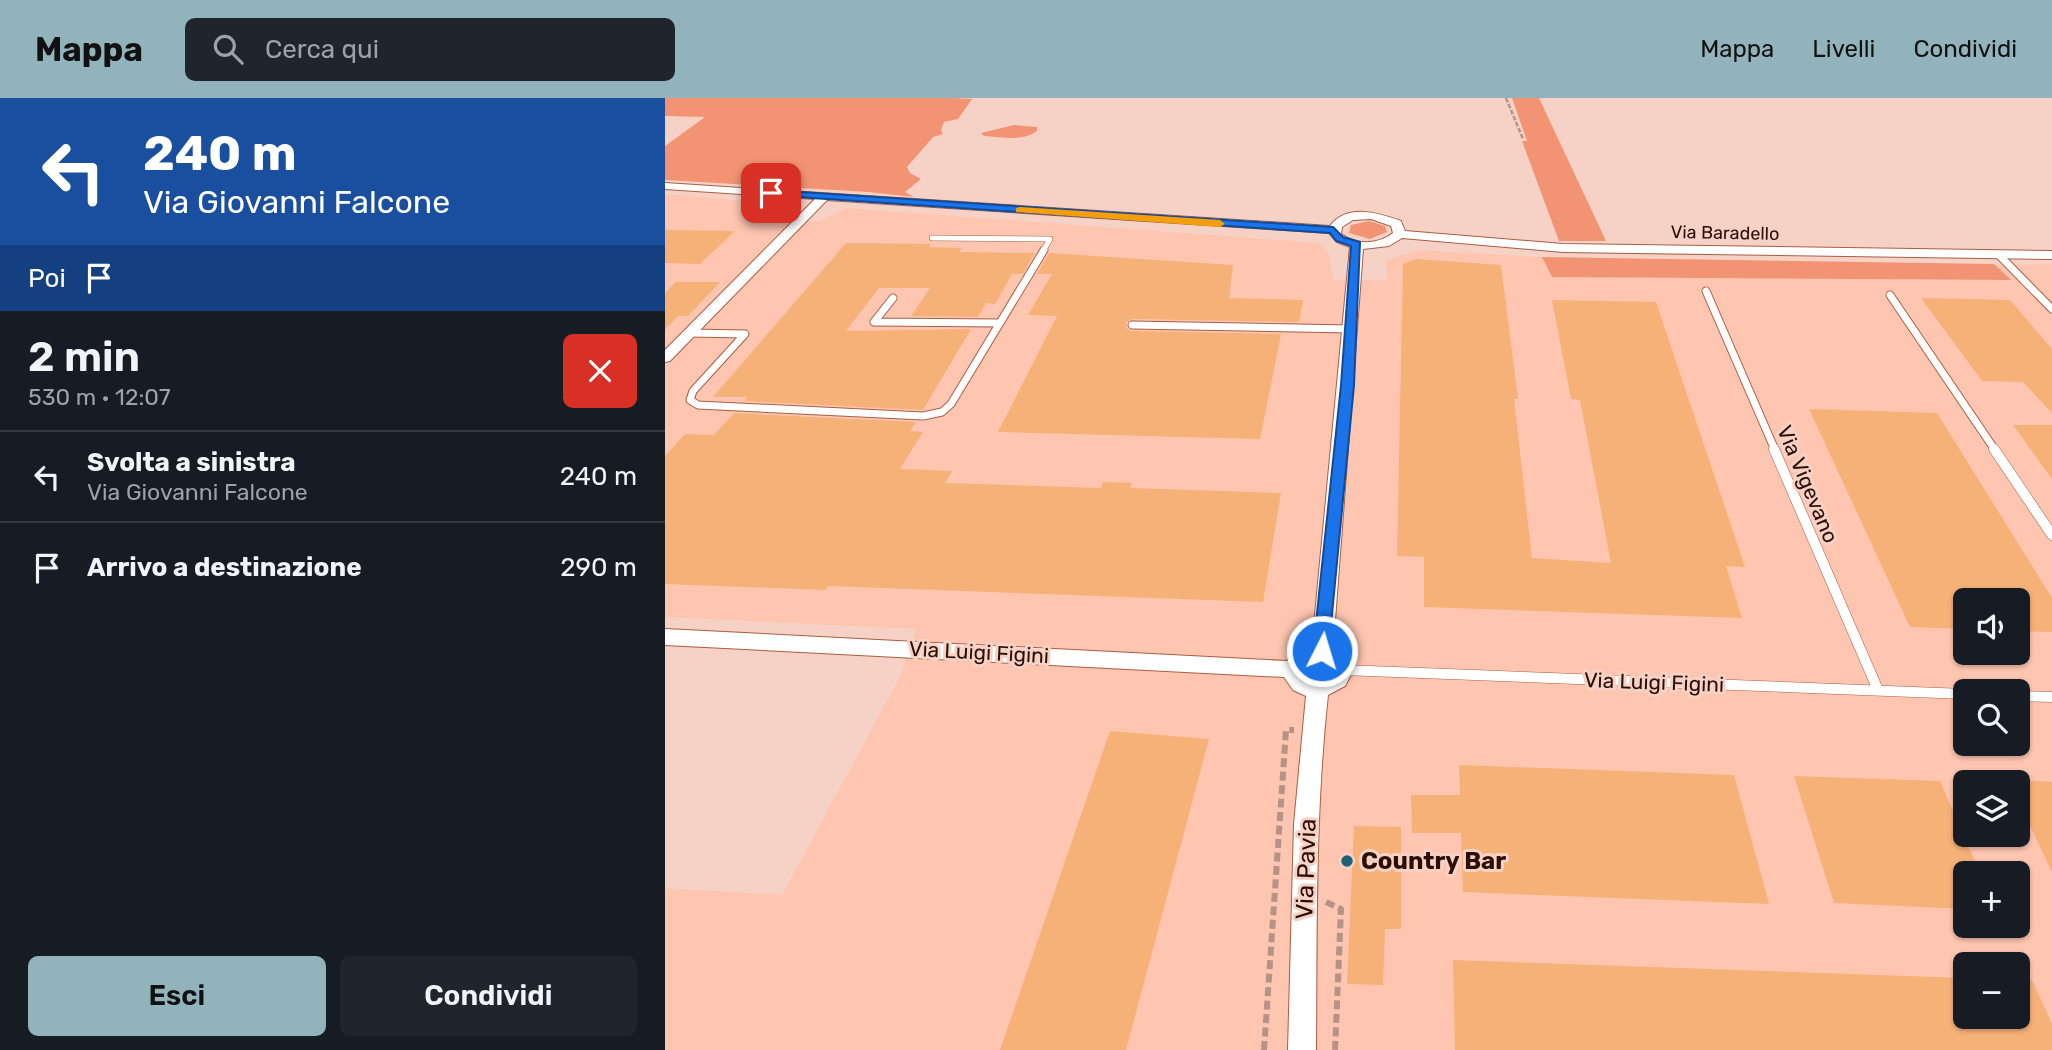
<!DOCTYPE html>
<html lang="it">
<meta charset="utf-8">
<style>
body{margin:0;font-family:Rubik,sans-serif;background:#20242c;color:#f1f3f6;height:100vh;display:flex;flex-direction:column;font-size:26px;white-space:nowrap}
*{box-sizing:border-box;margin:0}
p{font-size:23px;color:#9ea1a6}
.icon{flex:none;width:38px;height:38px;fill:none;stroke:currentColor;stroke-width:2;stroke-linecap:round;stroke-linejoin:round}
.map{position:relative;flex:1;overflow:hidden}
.drawer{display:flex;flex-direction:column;background:#171b24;width:665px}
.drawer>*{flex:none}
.banner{background:#1a4fa0;color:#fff;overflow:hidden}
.controls{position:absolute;left:1288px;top:490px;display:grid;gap:14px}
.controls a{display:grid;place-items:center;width:77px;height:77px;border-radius:10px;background:#171b24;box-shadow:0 2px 5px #0004;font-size:35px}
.pin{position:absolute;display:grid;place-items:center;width:60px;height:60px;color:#fff;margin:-30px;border-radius:14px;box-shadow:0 4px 10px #0006}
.me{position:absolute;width:77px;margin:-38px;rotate:5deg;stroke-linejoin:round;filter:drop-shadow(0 0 5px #0008)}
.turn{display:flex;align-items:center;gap:24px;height:147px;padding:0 28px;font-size:32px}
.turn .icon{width:91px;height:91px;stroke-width:2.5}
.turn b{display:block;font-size:49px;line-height:60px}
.then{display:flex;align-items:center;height:66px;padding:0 28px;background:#0003;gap:14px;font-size:26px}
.round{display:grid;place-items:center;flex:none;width:74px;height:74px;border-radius:10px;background:#20242c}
.summary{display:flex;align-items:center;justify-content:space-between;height:119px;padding:0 28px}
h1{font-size:42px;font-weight:600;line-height:52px}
.action{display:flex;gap:14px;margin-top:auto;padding:14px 28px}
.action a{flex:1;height:80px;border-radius:10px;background:#92b2bc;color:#111;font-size:28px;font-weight:600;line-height:80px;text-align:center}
.action a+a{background:#20242c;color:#f1f3f6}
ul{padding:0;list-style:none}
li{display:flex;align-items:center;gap:21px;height:91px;padding:0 28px;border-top:2px solid #363941}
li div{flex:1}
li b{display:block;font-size:26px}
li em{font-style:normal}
header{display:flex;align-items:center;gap:42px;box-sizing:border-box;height:98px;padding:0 35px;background:#92b2bc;color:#111}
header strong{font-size:33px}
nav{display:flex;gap:38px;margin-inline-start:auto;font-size:24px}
.search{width:490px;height:63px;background:#20242c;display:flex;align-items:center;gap:18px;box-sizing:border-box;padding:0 24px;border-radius:10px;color:#9ea1a6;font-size:26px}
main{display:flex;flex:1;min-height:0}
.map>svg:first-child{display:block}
.built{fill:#fec5b1;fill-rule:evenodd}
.green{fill:#f29473}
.building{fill:#f6b179}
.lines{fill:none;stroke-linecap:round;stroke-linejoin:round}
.lane-far2-casing{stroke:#aa5d42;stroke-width:6}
.lane-far1-casing{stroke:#aa5d42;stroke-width:9}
.lane-casing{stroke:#aa5d42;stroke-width:11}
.street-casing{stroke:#aa5d42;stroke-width:2}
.path-far1{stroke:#b59387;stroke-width:2.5;stroke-dasharray:4.5 2;stroke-linecap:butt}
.path{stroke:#b59387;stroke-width:6;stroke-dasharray:9 4.5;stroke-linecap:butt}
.lane-far2{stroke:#fff;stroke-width:5}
.lane-far1{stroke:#fff;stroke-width:7}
.lane{stroke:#fff;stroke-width:10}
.street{fill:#fff;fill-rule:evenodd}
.route{fill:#1a73e8;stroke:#114b97;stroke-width:2}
.slow{fill:#f59e0b}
.poi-dot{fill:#1f6275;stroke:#f6d2c6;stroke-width:2.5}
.labels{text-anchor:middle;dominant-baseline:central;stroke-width:6;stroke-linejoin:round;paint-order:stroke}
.far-street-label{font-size:18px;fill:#2c0e04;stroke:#f6d2c6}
.street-label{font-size:21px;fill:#2c0e04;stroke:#f6d2c6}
.near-poi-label{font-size:24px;font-weight:bold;fill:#2c0e04;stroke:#f6d2c6;text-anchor:start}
.near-street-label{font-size:24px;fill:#2c0e04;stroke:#f6d2c6}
</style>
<header>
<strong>Mappa</strong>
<div class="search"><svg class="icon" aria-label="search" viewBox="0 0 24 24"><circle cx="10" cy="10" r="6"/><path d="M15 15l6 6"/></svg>Cerca qui</div>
<nav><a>Mappa</a><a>Livelli</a><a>Condividi</a></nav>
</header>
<main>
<section class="drawer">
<div class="banner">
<div class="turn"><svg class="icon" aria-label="left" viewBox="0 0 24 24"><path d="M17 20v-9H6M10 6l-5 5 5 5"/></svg><div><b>240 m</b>Via Giovanni Falcone</div></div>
<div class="then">Poi<svg class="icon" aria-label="arrive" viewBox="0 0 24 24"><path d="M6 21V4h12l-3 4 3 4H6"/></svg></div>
</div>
<div class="summary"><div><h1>2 min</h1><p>530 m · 12:07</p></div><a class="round" style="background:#d93025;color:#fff"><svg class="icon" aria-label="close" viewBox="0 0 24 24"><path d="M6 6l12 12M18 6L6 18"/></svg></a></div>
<ul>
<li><svg class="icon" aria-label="left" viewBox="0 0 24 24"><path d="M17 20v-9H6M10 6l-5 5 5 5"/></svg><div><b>Svolta a sinistra</b><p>Via Giovanni Falcone</p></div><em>240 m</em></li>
<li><svg class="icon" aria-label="arrive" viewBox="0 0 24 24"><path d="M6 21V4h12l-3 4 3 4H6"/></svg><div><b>Arrivo a destinazione</b></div><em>290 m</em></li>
</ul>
<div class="action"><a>Esci</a><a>Condividi</a></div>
</section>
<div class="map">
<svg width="1387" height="952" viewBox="0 0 1387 952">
<rect width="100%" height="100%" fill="#f6d2c6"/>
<path class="built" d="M0,96L114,106L121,110L118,121L135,123H154L182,110L654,145L665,157L668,182H722L721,162L754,152L877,159L888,179L1344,182L1329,167L1387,166V952H0V790L117,797L236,577L251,531L0,519ZM1300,502H1353V555H1300ZM1300,593H1353V646H1300ZM1300,684H1353V737H1300ZM1300,775H1353V828H1300ZM1300,866H1353V919H1300Z"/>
<path class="green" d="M0,0H288L307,1L293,21L279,24L276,32L278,36L268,39L242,69L245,75L256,81L240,94L249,99L203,94L0,82V48L40,19L0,18Z
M847,0H874L941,143H894L857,43H862Z
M349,27L372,29V33C357,44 336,39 319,38L316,35Z
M704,123L720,128L722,134L705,141L684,135L686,127Z
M877,159L1329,166L1346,182L887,179Z"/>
<path class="building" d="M0,132L70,133L35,166L0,165Z
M181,145L266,146L264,149L297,150L294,154L370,155L358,176H347L330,206L321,205L313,219L246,218L265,190H214L181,233L306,231L258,312L79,303L82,299H48Z
M384,155L568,167L564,200L638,202L634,224L467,221L461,224L462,231L467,233L616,236L595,341L333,334L392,218L363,217L387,176H372Z
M751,161L836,167L853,301H849L867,460L946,465L915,302L906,301L887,202L991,204L1080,469L1061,468L1077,520L759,509V459L732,458L738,166Z
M11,184H55L23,218H13L0,232V195Z
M1256,200L1345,202L1387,251V315L1358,284L1317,283Z
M1144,311L1272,315L1387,500V534L1353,533V502H1300V531L1245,529Z
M69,315L251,324L245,333L258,334L235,371L287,373L280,385L436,390L438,384L467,385L465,390L616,395L598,504L163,488L161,492L0,486V358L20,336L49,337Z
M1348,327H1387V381Z
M445,633L544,641L461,952H335Z
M794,667L1069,677L1104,806L798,794L796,735H747L746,697H795Z
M1129,678L1275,683L1315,775H1300V811L1169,805Z
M1353,682L1387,684V774L1353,702Z
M689,728L736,729V831H720L718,887L682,886Z
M788,862L1300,880V919H1353V881L1367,882L1387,926V952H790Z"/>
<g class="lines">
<defs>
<path id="lane-far2" d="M267,140L385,141L378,153"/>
<path id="lane-far1" d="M1334,157L1387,211
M1041,193L1110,352
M1225,197L1330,352
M228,200L209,224L334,225
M467,227L686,231
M25,235L80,236L28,293L25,302L33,307L258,318L277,314L286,306L379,152"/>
<path id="lane" d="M1109,351L1213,592
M1329,351L1387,437
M678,572L1300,596
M1353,598L1387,599"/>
<path id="street" d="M0,85L665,128C682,105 714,115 736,123L740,133L898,146L1387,153V161L898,154L737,140L724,148L698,151L668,549C679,555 686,561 687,575L680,588L663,597C650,715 652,833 651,952H623L629,726L641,598L628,592L619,579L0,547V531L622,563L630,555L647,548L685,149L672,144L664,135L162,102L5,263L0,264V252L150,101L0,91ZM706,121L726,128L728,135C712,147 692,147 676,136L677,129L688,122ZM655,561L666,569L665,576L656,582H648L639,575V571Z"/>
</defs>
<use href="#lane-far2" class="lane-far2-casing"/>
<use href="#lane-far1" class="lane-far1-casing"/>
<use href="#lane" class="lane-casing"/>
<use href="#street" class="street-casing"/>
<path class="path-far1" d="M841,0L858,41"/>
<path class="path" d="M661,804L676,811L670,952
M599,952L621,632H629"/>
<use href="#lane-far2" class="lane-far2"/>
<use href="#lane-far1" class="lane-far1"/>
<use href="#lane" class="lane"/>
<use href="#street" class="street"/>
</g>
<path class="route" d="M106,92L668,129L678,139L695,144L689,287L663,558H651L648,553L676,287L686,148L671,143L665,135L103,97V93Z"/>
<path class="slow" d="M355,109L555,122L560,126L555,129L351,114V110Z"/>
<circle class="poi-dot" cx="682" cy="763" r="7"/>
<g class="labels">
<g class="far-street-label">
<text transform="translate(1060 135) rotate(1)">Via Baradello</text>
</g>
<g class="street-label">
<text transform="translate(1143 386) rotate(67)">Via Vigevano</text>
<text transform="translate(314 554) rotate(3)">Via Luigi Figini</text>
<text transform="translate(989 584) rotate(2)">Via Luigi Figini</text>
</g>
<g class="near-poi-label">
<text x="696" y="763">Country Bar</text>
</g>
<g class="near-street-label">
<text transform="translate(641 771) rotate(-88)">Via Pavia</text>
</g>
</g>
</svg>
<div class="controls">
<a><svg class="icon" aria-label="sound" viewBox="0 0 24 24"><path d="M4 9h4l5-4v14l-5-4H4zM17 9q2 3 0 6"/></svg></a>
<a><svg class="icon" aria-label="search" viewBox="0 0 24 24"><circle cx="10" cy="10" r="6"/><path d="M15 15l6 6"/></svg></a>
<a><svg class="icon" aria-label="layers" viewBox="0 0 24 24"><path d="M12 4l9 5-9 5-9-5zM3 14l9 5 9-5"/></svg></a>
<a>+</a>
<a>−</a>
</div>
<div class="pin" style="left:106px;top:95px;background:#d93025"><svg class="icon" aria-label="arrive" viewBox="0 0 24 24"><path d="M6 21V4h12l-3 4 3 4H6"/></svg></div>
<svg class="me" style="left:657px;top:553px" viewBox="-20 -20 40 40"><circle r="17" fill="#1a73e8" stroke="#fff" stroke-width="3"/><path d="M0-11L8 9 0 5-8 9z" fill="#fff"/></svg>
</div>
</main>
